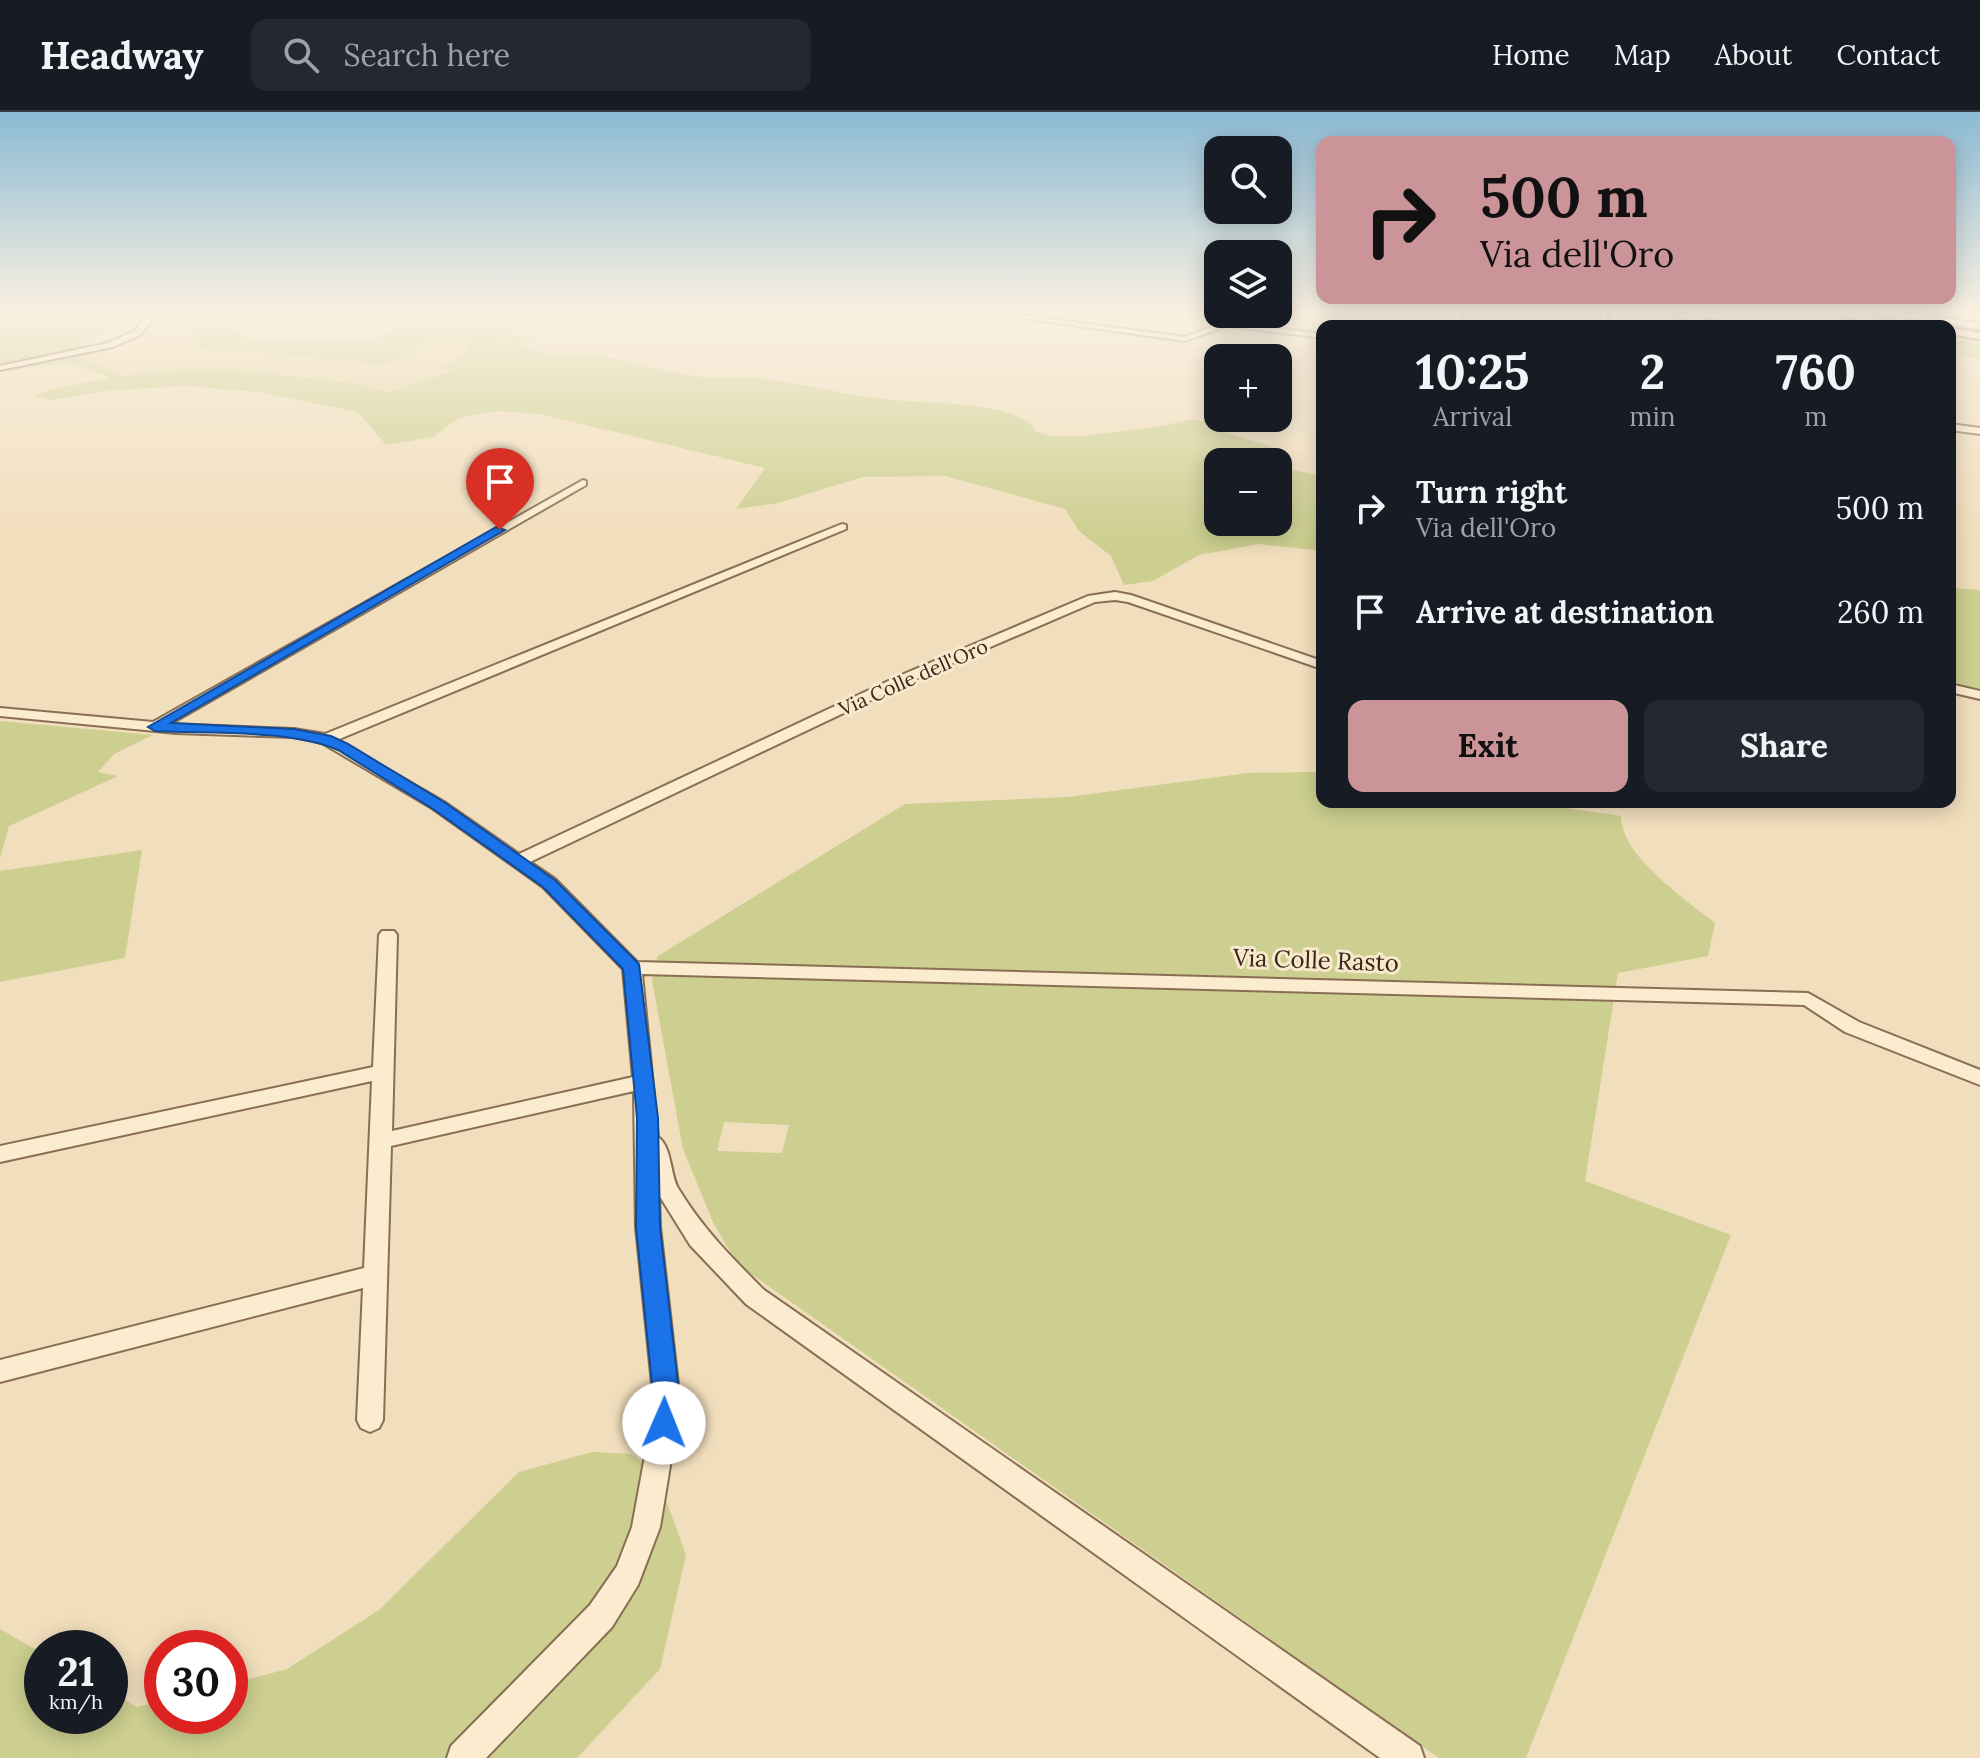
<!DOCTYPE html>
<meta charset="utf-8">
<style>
body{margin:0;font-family:Lora,serif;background:#242831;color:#f1f3f6;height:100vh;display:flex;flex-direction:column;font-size:30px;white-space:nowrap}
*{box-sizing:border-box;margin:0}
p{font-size:26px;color:#9ea1a6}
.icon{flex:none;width:44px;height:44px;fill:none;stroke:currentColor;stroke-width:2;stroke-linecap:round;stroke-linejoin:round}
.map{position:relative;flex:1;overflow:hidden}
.sheet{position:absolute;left:1316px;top:208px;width:640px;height:488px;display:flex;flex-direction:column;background:#171b24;border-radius:16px;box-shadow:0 4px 20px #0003}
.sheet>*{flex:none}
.top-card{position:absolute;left:1316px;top:24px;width:640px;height:168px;border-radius:16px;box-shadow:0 4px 20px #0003;background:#cb9499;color:#111;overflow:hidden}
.controls{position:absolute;left:1204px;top:24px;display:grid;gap:16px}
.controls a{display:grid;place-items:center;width:88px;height:88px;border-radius:16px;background:#171b24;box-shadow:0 4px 20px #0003;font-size:40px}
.speed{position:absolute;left:24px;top:1518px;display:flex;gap:16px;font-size:40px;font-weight:700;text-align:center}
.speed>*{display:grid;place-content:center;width:104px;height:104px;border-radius:50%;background:#171b24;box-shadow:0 4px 20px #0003;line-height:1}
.speed small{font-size:20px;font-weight:400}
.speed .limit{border:12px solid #d22;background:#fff;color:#111}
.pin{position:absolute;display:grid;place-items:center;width:68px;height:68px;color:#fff;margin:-82px -34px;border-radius:50% 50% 50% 0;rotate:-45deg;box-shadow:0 0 8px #0007}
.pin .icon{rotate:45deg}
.me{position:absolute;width:88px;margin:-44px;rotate:1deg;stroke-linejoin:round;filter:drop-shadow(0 0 6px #0008)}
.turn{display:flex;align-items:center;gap:28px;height:168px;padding:0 32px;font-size:36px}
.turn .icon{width:104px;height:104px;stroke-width:2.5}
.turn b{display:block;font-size:56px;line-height:68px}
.eta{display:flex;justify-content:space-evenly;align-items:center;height:136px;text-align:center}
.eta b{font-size:48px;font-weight:700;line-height:56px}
.action{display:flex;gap:16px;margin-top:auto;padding:16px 32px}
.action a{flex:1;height:92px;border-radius:16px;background:#cb9499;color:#111;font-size:32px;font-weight:700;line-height:92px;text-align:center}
.action a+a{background:#242831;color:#f1f3f6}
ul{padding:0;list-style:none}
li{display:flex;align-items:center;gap:24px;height:104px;padding:0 32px}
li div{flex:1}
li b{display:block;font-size:30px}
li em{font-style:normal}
header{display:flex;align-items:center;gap:48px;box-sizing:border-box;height:112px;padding:0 40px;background:#171b24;border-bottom:2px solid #363941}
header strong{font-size:38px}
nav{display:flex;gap:44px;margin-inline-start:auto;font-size:28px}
.search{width:560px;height:72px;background:#242831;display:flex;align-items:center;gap:20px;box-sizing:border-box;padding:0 28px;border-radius:16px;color:#9ea1a6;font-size:30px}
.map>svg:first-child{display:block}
.farmland{fill:#e7d9a9}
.green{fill:#cccf8f;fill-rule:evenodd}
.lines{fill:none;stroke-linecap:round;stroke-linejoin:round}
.minor-casing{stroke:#8a6e54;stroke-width:4}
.tertiary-casing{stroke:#8a6e54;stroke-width:4}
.secondary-casing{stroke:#6b4f38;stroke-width:4}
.minor{fill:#fbeccf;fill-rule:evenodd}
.tertiary{fill:#fbeccf;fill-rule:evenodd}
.secondary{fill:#fbeccf;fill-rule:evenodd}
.route{fill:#1a73e8;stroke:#114b97;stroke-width:2}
.labels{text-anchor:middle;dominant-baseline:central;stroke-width:6;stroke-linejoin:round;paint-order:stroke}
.far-street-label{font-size:20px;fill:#38271a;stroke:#f8e9cc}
.street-label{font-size:24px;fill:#38271a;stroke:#f8e9cc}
</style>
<header>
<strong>Headway</strong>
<div class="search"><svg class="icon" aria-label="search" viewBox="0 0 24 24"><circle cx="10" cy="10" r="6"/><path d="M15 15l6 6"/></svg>Search here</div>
<nav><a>Home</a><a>Map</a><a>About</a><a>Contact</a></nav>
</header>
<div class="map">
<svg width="1980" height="1646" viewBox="0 0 1980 1646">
<rect width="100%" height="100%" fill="#f1debc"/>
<path class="farmland" d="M165,199H248L200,217L219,239L264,240L378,252L420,236L431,228H471L464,244L440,255L460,257L442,265L388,280L358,272L238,258L187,257L123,264L77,245L141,221L158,201Z
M334,199L294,226H244L239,225L242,223L239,219L221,217L243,206L266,200Z"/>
<path class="green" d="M0,199H138L140,202C126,212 91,222 83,233L96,235L0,252Z
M248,199H273L243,206L225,218L239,219L244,226H379L431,199H550L498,225L547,222L522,233C543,247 569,242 593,244C625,246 656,258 688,263C710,267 732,264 755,266C805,271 854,286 905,289C931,291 1027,291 1036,320L1052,324H1082L1162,314L1191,307L1218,312L1226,321L1271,334L1272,339L1264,350H1218V410H1278V355L1322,364V439L1259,432L1199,443L1153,469L1124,473L1111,444L1079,419L1065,397L945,364L863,365L778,391L736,397L765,356L540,302L495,299L459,306L433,325L386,333L358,300L259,280L186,274L114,278L51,288L34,284L51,277L111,266L69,251L0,260V257L78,244L123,264L187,257L238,258L358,272L388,280L458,258L439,256L464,244L470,228H431L400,248L378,252L264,240L219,239L202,237L195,233L193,223L237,201Z
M1950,222L1980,226V247L1950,243Z
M1950,476L1980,478V580L1950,572Z
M0,609L153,623L114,642L98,660L118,664L9,714L0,746Z
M1310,660L1322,661V690H1525L1621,704C1621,744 1685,787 1715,811L1708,844L1618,861L1585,1069L1731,1123L1526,1646H1439L737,1152L713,1110L683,1037L652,868L658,844L905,692L1068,685L1248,661ZM724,1010L789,1013L782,1041L717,1039Z
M142,738L125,846L0,870V759Z
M592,1340L631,1342L657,1363L686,1443L660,1557L577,1646H0V1517L42,1541V1604H110V1579L137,1595L162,1589V1604H230V1572L287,1557L379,1498L519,1360Z"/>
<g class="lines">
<defs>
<path id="minor" d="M152,199H159L140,223L113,235L0,258V254L108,231L134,219Z
M806,199H854L851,201Z
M971,199H991L1184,225L1226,210L1322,222V226L1227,214L1185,229Z
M1179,199H1197L1233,206L1230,208Z
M1453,199H1459L1463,209L1493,214L1458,212Z
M1601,199H1607L1609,214H1603Z
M1650,199H1665L1739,214H1724Z
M1906,199L1960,203L1957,205Z
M1950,312L1980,316V322L1950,318Z
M583,368L586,369V373L170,612L294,617L325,622L842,412L846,413V417L337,628L444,690L519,742L899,564L1088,484L1115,480L1131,483L1322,549V557L1128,490L1115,488L1095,490L909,570L530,750L555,767L637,850L1808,881L1859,910L1980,958V973L1845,920L1804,893L642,862L658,1025C672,1035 670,1062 678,1076C702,1116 732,1146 764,1178L1420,1634L1424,1646H1380L746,1192L690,1133L659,1083L660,1115L678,1272L677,1311L660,1415L638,1473L612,1515L486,1646H447L451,1634L590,1493L617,1454L632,1415L651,1311L652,1272L636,1115L634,979L391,1034L383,1308L379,1316L370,1320L361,1316L357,1308L363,1176L0,1270V1248L364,1156L372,969L0,1050V1034L373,955L379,823L382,819H394L397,823L392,1019L633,965L623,857L543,775L432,696L322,631L294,625L176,621L0,604V596L153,610Z
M1950,572L1980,579V587L1950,580Z"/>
<path id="tertiary" d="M1863,199H1887L1980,211V217Z"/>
<path id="secondary" d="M1813,199H1838L1919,214H1895Z
M1950,216L1980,221V227L1950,222Z"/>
</defs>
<use href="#minor" class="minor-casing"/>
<use href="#tertiary" class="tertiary-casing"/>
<use href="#secondary" class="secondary-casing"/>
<use href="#minor" class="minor"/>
<use href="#tertiary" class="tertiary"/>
<use href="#secondary" class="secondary"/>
</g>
<linearGradient id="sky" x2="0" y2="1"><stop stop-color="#8bbad4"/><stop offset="0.46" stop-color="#f9f0e1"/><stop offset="1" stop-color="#f9f0e1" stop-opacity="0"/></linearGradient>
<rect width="1980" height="430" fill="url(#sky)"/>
<path class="route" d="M496,415L505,418L171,611L294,617L331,624L348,632L444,690L555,768L639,852L658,1006L660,1115L678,1272V1311L674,1320L664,1323L655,1320L651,1311L652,1272L636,1115L637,1006L623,857L543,775L433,697L338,638C290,617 208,622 155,619L148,615Z"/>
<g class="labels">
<g class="far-street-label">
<text transform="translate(913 565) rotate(-24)">Via Colle dell'Oro</text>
</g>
<g class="street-label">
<text transform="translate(1316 848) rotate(2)">Via Colle Rasto</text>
</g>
</g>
</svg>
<div class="controls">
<a><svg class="icon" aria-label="search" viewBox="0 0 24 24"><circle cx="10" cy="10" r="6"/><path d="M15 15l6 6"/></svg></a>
<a><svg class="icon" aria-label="layers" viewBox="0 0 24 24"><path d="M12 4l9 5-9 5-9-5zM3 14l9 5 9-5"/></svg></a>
<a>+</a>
<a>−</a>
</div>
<div class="speed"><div>21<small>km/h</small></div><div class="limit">30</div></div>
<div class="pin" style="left:500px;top:418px;background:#d93025"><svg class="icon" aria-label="arrive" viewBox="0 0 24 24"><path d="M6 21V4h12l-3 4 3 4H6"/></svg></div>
<svg class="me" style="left:664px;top:1311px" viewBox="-20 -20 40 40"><circle r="19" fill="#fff"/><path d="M0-13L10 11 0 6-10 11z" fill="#1a73e8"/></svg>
<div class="top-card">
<div class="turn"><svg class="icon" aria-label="right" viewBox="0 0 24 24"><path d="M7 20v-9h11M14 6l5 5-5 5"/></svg><div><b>500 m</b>Via dell'Oro</div></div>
</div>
<section class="sheet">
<div class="eta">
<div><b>10:25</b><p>Arrival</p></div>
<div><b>2</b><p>min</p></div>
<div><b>760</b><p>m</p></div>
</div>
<ul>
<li><svg class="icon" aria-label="right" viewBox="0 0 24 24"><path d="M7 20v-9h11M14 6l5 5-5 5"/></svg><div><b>Turn right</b><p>Via dell'Oro</p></div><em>500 m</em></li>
<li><svg class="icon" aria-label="arrive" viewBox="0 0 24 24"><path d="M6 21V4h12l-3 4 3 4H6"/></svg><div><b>Arrive at destination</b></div><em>260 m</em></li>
</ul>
<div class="action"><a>Exit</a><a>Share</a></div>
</section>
</div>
